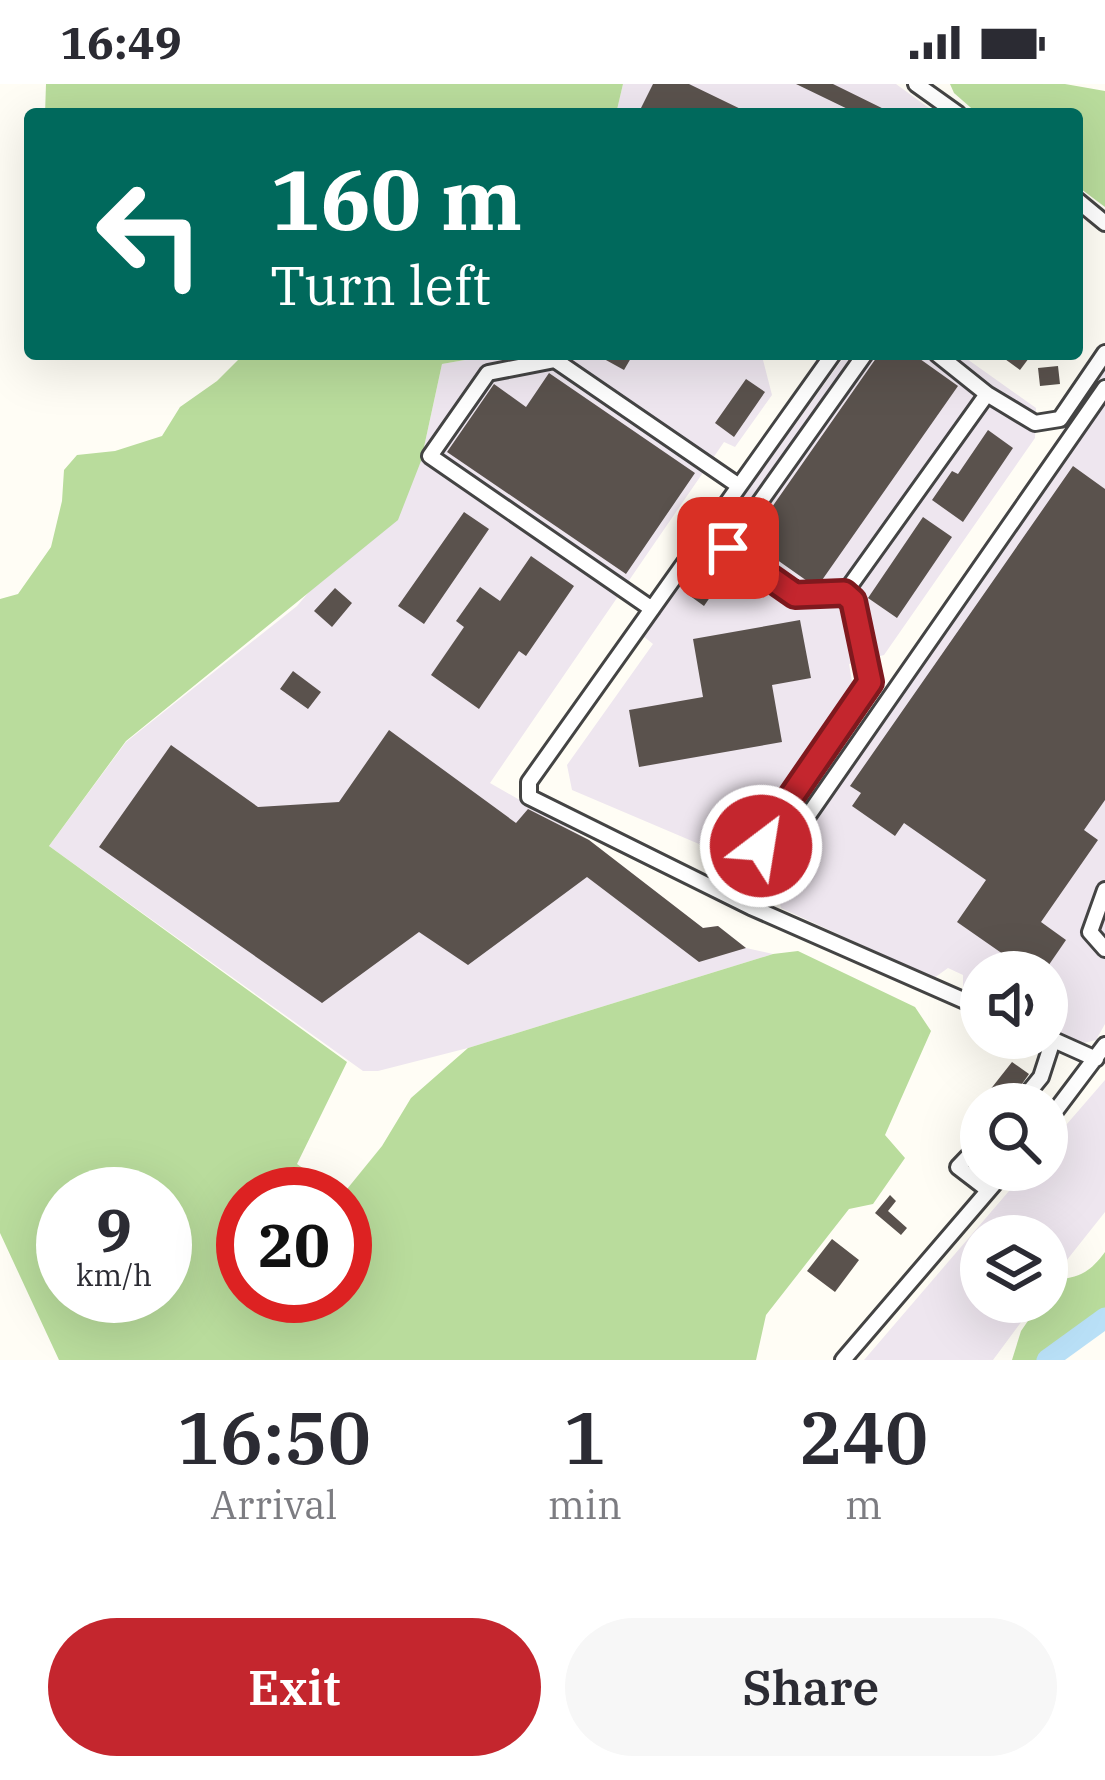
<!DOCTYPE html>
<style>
body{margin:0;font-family:"IBM Plex Serif",serif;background:#f7f7f7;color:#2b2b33;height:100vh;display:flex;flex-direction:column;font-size:45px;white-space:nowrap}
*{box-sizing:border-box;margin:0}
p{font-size:39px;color:#7c7c81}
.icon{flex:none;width:66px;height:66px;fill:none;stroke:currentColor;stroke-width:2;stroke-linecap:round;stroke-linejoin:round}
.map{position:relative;height:1276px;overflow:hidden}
.panel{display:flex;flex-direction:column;background:#fff;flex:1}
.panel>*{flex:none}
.banner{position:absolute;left:24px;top:24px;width:1059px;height:252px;border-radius:12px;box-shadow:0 12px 48px #0002;background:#00695c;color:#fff;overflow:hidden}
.controls{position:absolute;left:960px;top:867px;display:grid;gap:24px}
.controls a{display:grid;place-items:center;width:108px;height:108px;border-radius:50%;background:#fff;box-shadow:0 12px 48px #0002;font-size:60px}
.speed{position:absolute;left:36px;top:1083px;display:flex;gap:24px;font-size:60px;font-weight:700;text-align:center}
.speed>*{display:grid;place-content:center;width:156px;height:156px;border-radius:50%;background:#fff;box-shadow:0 12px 48px #0002;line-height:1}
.speed small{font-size:30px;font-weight:400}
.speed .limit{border:18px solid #d22;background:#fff;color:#111}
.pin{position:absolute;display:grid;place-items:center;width:102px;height:102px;color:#fff;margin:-51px;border-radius:24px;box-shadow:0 6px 18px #0006}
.me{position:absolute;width:132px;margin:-66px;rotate:31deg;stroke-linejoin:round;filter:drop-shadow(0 0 9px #0008)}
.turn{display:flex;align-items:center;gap:42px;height:252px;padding:0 48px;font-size:54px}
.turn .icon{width:156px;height:156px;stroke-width:2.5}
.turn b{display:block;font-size:84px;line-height:102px}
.eta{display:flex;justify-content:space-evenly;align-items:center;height:204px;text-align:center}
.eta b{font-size:72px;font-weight:600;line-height:84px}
.action{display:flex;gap:24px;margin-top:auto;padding:24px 48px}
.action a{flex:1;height:138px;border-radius:72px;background:#c4262e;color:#fff;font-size:48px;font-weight:600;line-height:138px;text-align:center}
.action a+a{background:#f7f7f7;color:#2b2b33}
.status{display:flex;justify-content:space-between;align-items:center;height:84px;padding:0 60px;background:#fff;direction:ltr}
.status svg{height:33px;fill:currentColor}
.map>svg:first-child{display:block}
.industrial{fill:#eee6ef}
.forest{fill:#b9dc9c;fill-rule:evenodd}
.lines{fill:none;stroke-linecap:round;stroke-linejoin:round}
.river{stroke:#b9e0f7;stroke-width:21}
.building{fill:#5a524d}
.minor-casing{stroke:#444;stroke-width:20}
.minor{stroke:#fff;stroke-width:14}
.route-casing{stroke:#7f191e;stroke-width:30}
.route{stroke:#c4262e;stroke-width:21}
</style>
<div class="status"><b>16:49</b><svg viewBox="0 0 49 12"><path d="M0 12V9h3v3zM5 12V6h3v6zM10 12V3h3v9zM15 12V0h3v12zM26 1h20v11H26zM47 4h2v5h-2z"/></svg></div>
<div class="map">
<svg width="1105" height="1276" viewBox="0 0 1105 1276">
<rect width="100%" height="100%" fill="#fffdf5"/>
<path class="industrial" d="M623,0H896L937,30H616Z
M499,270H767L763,276L772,311L735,363L724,358L490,699L589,756L703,844L718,842L746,864L773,870L468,964L378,987H363L49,762L126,658L297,522L421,377L442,280Z
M846,270H960L1036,324L1035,354L884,571L849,580L854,609L739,777L572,706L567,681L653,560L643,552Z
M1105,286V940L1096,956L1080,960L1047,945V888H981V915L963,907V891L948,884L934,894L781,824L775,802L799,764L783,752Z
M1105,996V1128L1047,1201V1152H981V1218H1036L993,1276H864L1027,1086H1047V1063Z"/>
<path class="forest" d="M46,0H623L616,30H45Z
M950,0H1065L1105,7V123L1077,102V30H978L954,9Z
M244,270H499L442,280L421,377L398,436L126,657L49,762L347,978L297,1080L340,1110H243V1212H345L343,1110L382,1062L411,1014L468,964L773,870L798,867L915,923L931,947L885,1051L905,1074L873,1120L849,1125L766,1231L756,1276H59L0,1149V515L18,510L51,463L62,417L64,386L77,371L115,367L162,352L180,323L217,297ZM63,1110H165V1212H63Z
M1105,1168V1229L1077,1246L1041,1276H1012L1021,1247L1041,1218H1047V1209L1056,1196C1081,1193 1090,1188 1105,1168Z"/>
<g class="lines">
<path class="river" d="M1047,1276L1105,1234"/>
</g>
<path class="building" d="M653,0H689L751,30H638Z
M796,0H833L894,30H858Z
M595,270H624L631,274L624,286Z
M879,270H913L958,302L820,499H810L749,456Z
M998,270H1032L1020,286Z
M1058,282L1060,300L1040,302L1038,284Z
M549,289L695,389L626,490L447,368L494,300L526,323Z
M746,295L765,308L734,353L715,339Z
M988,346L1013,364L963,438L932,416L952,387L958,390Z
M1073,382L1105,405V716L1084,746L1098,756L1041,838L1066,856L1044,888H1037L1026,886L957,838L986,796L904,739L895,752L852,722L861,709L850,702Z
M464,428L489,445L424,540L398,522Z
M923,433L952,453L897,534L868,514Z
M719,471L749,492L734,514L717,503L704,522L686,509Z
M531,472L574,502L526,572L519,567L479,625L431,591L464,543L456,537L480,503L500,517Z
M335,504L352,519L332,543L314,527Z
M800,536L811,594L772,601L782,658L639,683L629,626L703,613L693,555Z
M293,587L321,608L308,625L280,605Z
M389,646L516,739L528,725L589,756L703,844L718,842L746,864L699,878L587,793L468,881L419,848L322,919L99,763L171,661L258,723L339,718Z
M1012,978L1029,990L1008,1020H981V1046L967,1035Z
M890,1111L896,1117L888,1127L907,1144L901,1151L875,1129Z
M832,1155L859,1176L835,1208L807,1187Z"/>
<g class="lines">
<defs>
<path id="minor" d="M916,0L958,30
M1077,116L1105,139
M937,270L987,310L1035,339L1060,335L1105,269
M844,510L795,511L728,463L865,270
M844,510L987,310
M652,525L430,372L488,289L555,276L739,402
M757,805L748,788L775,736L870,598L853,517L844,510
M1105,806L1090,848L1105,865
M751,823L529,713V698L833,270
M981,924L751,823L757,805L1105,304
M1047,953L1096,975
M1019,1020L1041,993L1053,956
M1047,1038L1105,961
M981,1059L958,1083L988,1106
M843,1276L1006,1086"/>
</defs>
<use href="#minor" class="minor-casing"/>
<use href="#minor" class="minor"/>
</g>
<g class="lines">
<defs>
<path id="route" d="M728,464L795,511L844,509L853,517L870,598L775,736L761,762"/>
</defs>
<use href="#route" class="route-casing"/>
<use href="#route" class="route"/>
</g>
</svg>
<div class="controls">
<a><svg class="icon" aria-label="sound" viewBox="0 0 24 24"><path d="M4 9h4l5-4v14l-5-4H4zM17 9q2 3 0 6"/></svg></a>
<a><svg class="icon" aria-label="search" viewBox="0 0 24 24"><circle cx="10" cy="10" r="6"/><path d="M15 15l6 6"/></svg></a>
<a><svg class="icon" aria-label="layers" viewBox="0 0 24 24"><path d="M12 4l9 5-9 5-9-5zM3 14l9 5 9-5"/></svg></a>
</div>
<div class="speed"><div>9<small>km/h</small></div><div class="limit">20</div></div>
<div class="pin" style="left:728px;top:464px;background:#d93025"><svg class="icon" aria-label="arrive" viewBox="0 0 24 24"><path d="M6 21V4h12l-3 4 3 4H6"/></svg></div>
<svg class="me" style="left:761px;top:762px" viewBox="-20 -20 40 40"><circle r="17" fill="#c4262e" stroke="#fff" stroke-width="3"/><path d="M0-11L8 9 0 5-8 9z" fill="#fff"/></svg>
<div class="banner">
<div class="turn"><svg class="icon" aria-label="left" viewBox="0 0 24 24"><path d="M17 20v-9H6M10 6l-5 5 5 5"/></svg><div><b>160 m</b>Turn left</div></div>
</div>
</div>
<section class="panel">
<div class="eta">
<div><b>16:50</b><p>Arrival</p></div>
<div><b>1</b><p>min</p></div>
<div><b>240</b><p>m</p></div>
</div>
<div class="action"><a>Exit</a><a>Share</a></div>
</section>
